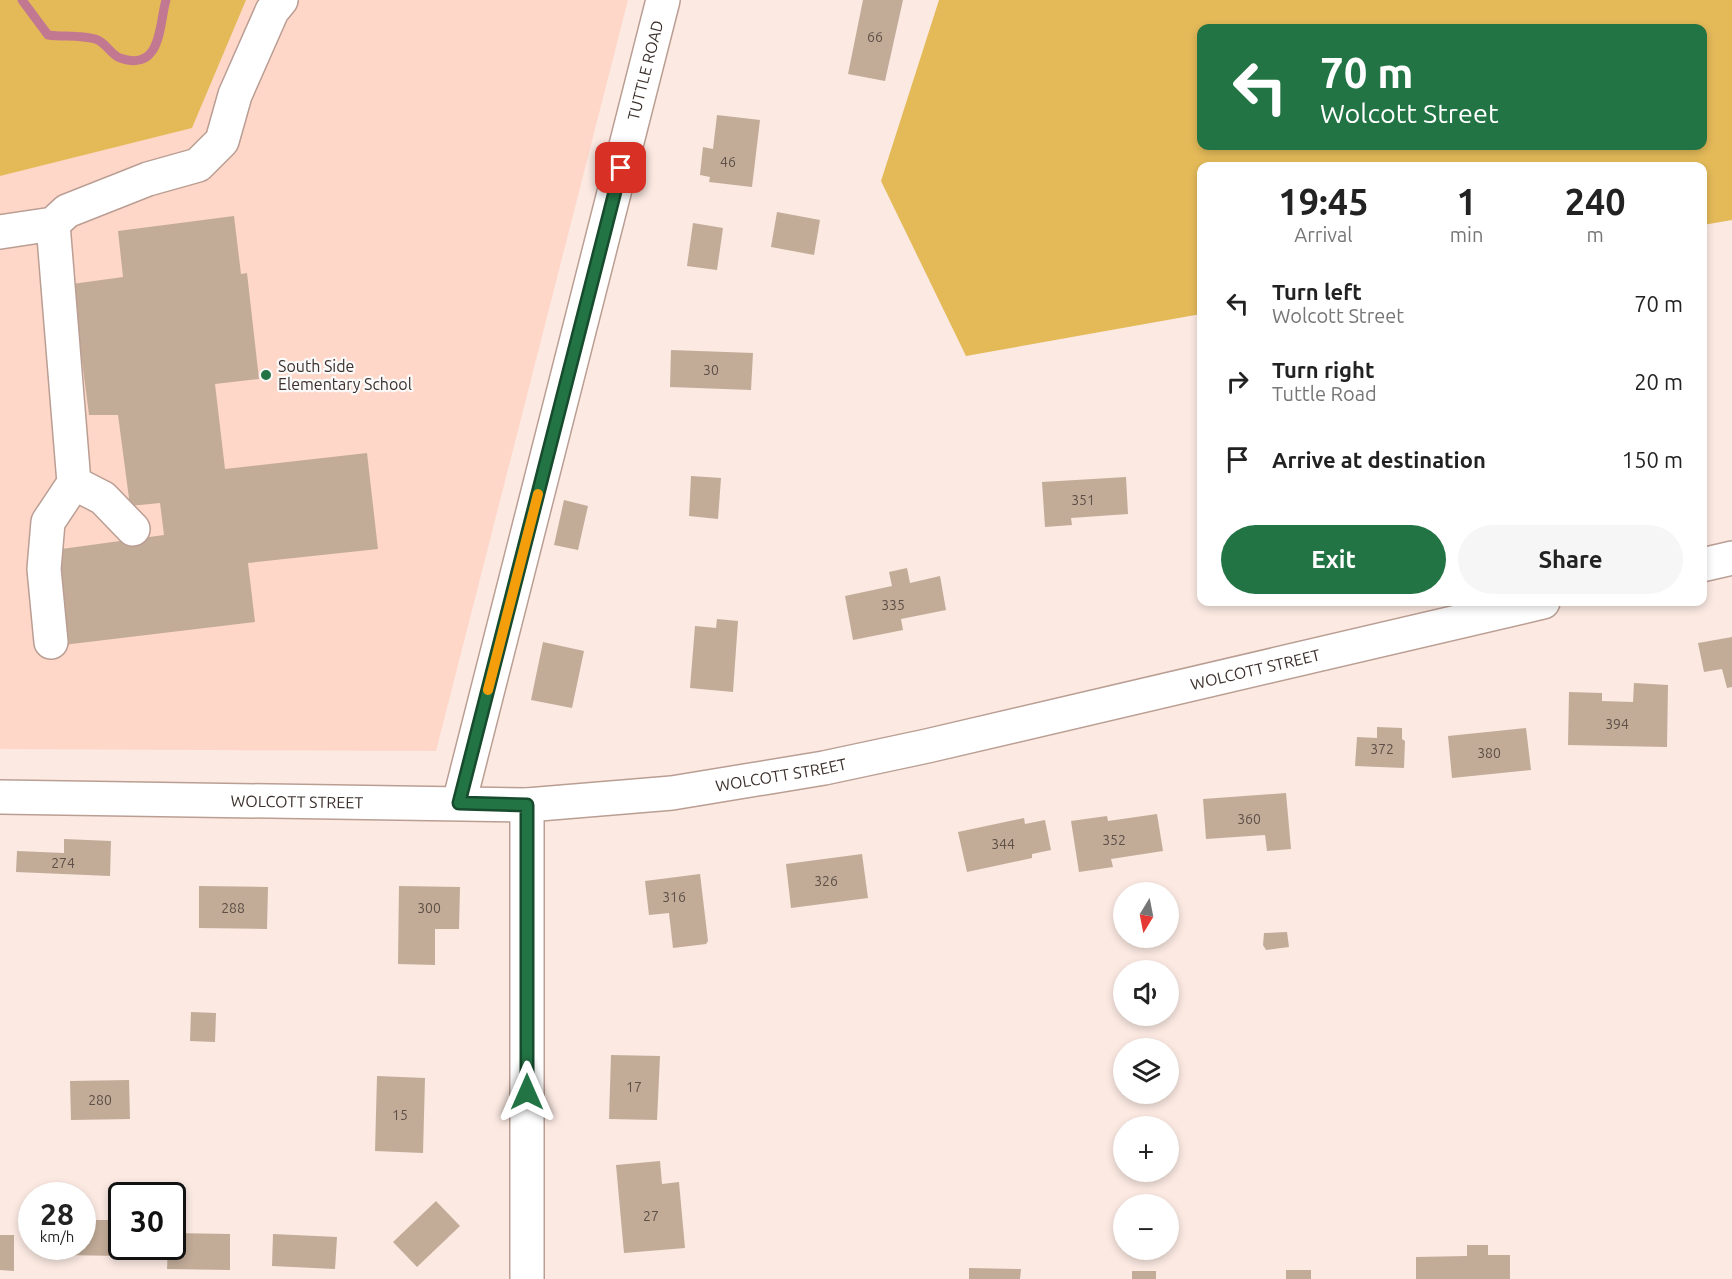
<!DOCTYPE html>
<meta charset="utf-8">
<style>
body{margin:0;font-family:Ubuntu,sans-serif;background:#f6f6f6;color:#222;height:100vh;display:flex;flex-direction:column;font-size:22px;white-space:nowrap}
*{box-sizing:border-box;margin:0}
p{font-size:20px;color:#767676}
.icon{flex:none;width:33px;height:33px;fill:none;stroke:currentColor;stroke-width:2;stroke-linecap:round;stroke-linejoin:round}
.map{position:relative;flex:1;overflow:hidden}
.drawer{position:absolute;left:1197px;top:162px;width:510px;height:444px;display:flex;flex-direction:column;background:#fff;border-radius:12px;box-shadow:0 3px 9px #0003}
.drawer>*{flex:none}
.top-card{position:absolute;left:1197px;top:24px;width:510px;height:126px;border-radius:12px;box-shadow:0 3px 9px #0003;background:#237445;color:#fff;overflow:hidden}
.needle{width:39px;rotate:190deg}
.controls{position:absolute;left:1113px;top:882px;display:grid;gap:12px}
.controls a{display:grid;place-items:center;width:66px;height:66px;border-radius:50%;background:#fff;box-shadow:0 3px 9px #0003;font-size:30px}
.speed{position:absolute;left:18px;top:1182px;display:flex;gap:12px;font-size:30px;font-weight:700;text-align:center}
.speed>*{display:grid;place-content:center;width:78px;height:78px;border-radius:50%;background:#fff;box-shadow:0 3px 9px #0003;line-height:1}
.speed small{font-size:15px;font-weight:400}
.speed .limit{border:3px solid #111;border-radius:9px;background:#fff;color:#111}
.pin{position:absolute;display:grid;place-items:center;width:51px;height:51px;color:#fff;margin:-26px;border-radius:12px;box-shadow:0 3px 9px #0006}
.me{position:absolute;width:66px;margin:-33px;rotate:0deg;stroke-linejoin:round;filter:drop-shadow(0 0 4px #0008)}
.turn{display:flex;align-items:center;gap:21px;height:126px;padding:0 24px;font-size:27px}
.turn .icon{width:78px;height:78px;stroke-width:2.5}
.turn b{display:block;font-size:42px;line-height:51px}
.eta{display:flex;justify-content:space-evenly;align-items:center;height:102px;text-align:center}
.eta b{font-size:36px;font-weight:700;line-height:42px}
.button{display:flex;gap:12px;margin-top:auto;padding:12px 24px}
.button a{flex:1;height:69px;border-radius:36px;background:#237445;color:#fff;font-size:24px;font-weight:700;line-height:69px;text-align:center}
.button a+a{background:#f6f6f6;color:#222}
ul{padding:0;list-style:none}
li{display:flex;align-items:center;gap:18px;height:78px;padding:0 24px}
li div{flex:1}
li b{display:block;font-size:22px}
li em{font-style:normal}
.map>svg:first-child{display:block}
.built{fill:#fed7c9}
.green{fill:#e4ba59;fill-rule:evenodd}
.lines{fill:none;stroke-linecap:round;stroke-linejoin:round}
.stream{stroke:#c37892;stroke-width:9}
.building{fill:#c2ac98}
.minor-casing{stroke:#ba9e93;stroke-width:36}
.major-casing{stroke:#ba9e93;stroke-width:36}
.minor{stroke:#fff;stroke-width:33}
.major{stroke:#fff;stroke-width:33}
.route-casing{stroke:#174b2d;stroke-width:15}
.route{stroke:#237445;stroke-width:10}
.slow{stroke:#f59e0b;stroke-width:10}
.poi-dot{fill:#237445;stroke:#fafafa;stroke-width:2}
.labels{text-anchor:middle;dominant-baseline:central;stroke-width:4.5;stroke-linejoin:round;paint-order:stroke}
.number-label{font-size:14px;fill:#5e4f47}
.street-label{font-size:16px;fill:#3c302c;stroke:#fafafa}
.poi-label{font-size:16px;fill:#3c302c;stroke:#fafafa;text-anchor:start}
</style>
<div class="map">
<svg width="1732" height="1279" viewBox="0 0 1732 1279">
<rect width="100%" height="100%" fill="#fbe9e2"/>
<path class="built" d="M0,0H628L436,751L0,749Z"/>
<path class="green" d="M0,0H246L192,128L0,176Z
M939,0H1732V220L1703,225L1702,166H1202L1201,314L966,356L881,181ZM1202,28H1702V146H1202Z"/>
<g class="lines">
<path class="stream" d="M22,0L48,35C63,37 80,35 95,39C105,41 111,55 120,58C162,73 159,24 166,0"/>
</g>
<path class="building" d="M863,0H903L885,81L848,74Z
M717,115L760,120L752,187L709,182L710,177L700,175L703,147L713,149Z
M777,212L820,220L814,255L771,247Z
M234,216L241,274L247,273L259,379L215,384L225,469L367,453L378,549L248,563L255,622L63,645L54,550L164,535L160,503L130,506L118,415H89L72,284L123,277L118,231Z
M693,223L723,228L717,270L687,266Z
M671,350L753,353L751,390L670,387Z
M691,476L721,478L718,519L689,516Z
M1126,477L1128,514L1071,518L1072,525L1045,527L1042,482Z
M564,500L588,506L578,550L554,545Z
M907,568L910,583L940,576L946,610L901,619L903,630L853,640L845,596L892,586L889,572Z
M717,619L738,621L733,692L690,688L695,626L716,628Z
M1732,637V687L1727,688L1722,669L1704,672L1698,643Z
M543,642L584,651L572,708L531,700Z
M1634,683L1668,685L1667,747L1568,745L1569,692L1602,693V701L1633,702Z
M1377,727L1402,728V739L1405,741L1404,768L1355,766L1357,737L1377,738Z
M1526,728L1531,770L1452,778L1448,736Z
M1286,793L1291,849L1267,851L1265,835L1206,839L1203,799Z
M1157,814L1163,851L1111,859L1113,867L1079,872L1071,821L1107,816L1108,821Z
M1024,818L1025,824L1045,820L1051,850L1032,854V858L967,872L958,832Z
M64,839L111,841L110,876L16,872L17,851L64,853Z
M862,854L868,898L791,908L786,864Z
M700,874L708,941L706,944L673,948L669,913L649,915L645,881Z
M199,886L268,887L267,929L199,928Z
M399,886L460,887L459,929H435V965L398,964Z
M1287,932L1289,947L1266,950L1263,945L1264,933Z
M191,1012L216,1013L215,1042L190,1041Z
M611,1055L660,1056L657,1120L609,1119Z
M377,1076L425,1078L423,1153L375,1151Z
M129,1080L130,1119L71,1120L70,1081Z
M660,1161L662,1184L679,1182L685,1248L624,1253L616,1165Z
M436,1201L460,1226L417,1267L393,1242Z
M82,1220H122V1256L62,1255V1246H82Z
M172,1233L230,1234V1270L167,1269L168,1246H172Z
M273,1234L337,1237L335,1269L272,1266Z
M0,1235H14V1271L0,1270Z
M1467,1245H1488V1255H1510V1279H1416V1257L1467,1256Z
M969,1268L1021,1269L1020,1279H969Z
M1286,1270H1311V1279H1286Z
M1132,1271H1156V1279H1132Z"/>
<g class="lines">
<defs>
<g id="minor">
<path d="M0,232L53,224L67,211L148,179L198,165L222,141L235,95L272,11L281,0"/>
<path d="M74,483L103,498L133,529"/>
<path d="M51,642L44,569L48,522L74,483L53,224"/>
<path id="s1" d="M459,803L663,0"/>
<path d="M527,805V1279"/>
</g>
<g id="major">
<path d="M1702,565L1732,558"/>
<path id="s2" d="M0,797L527,805L672,793L824,768L927,746L1543,602"/>
</g>
</defs>
<use href="#minor" class="minor-casing"/>
<use href="#major" class="major-casing"/>
<use href="#minor" class="minor"/>
<use href="#major" class="major"/>
</g>
<g class="lines">
<defs>
<path id="route" d="M527,1092V805L459,803L621,168"/>
</defs>
<use href="#route" class="route-casing"/>
<use href="#route" class="route"/>
<path class="slow" d="M488,690L538,494"/>
</g>
<circle class="poi-dot" cx="266" cy="375" r="6"/>
<g class="labels">
<g class="number-label">
<text x="875" y="37">66</text>
<text x="728" y="162">46</text>
<text x="711" y="370">30</text>
<text x="1083" y="500">351</text>
<text x="893" y="605">335</text>
<text x="1617" y="724">394</text>
<text x="1382" y="749">372</text>
<text x="1489" y="753">380</text>
<text x="1249" y="819">360</text>
<text x="1114" y="840">352</text>
<text x="1003" y="844">344</text>
<text x="63" y="863">274</text>
<text x="826" y="881">326</text>
<text x="674" y="897">316</text>
<text x="233" y="908">288</text>
<text x="429" y="908">300</text>
<text x="634" y="1087">17</text>
<text x="100" y="1100">280</text>
<text x="400" y="1115">15</text>
<text x="651" y="1216">27</text>
</g>
<g class="street-label">
<text stroke="none"><textPath href="#s1" startOffset="756">TUTTLE ROAD</textPath></text>
<text stroke="none"><textPath href="#s2" startOffset="1269">WOLCOTT STREET</textPath></text>
<text stroke="none"><textPath href="#s2" startOffset="783">WOLCOTT STREET</textPath></text>
<text stroke="none"><textPath href="#s2" startOffset="297">WOLCOTT STREET</textPath></text>
</g>
<g class="poi-label">
<text x="278" y="366">South Side<tspan x="278" dy="18">Elementary School</tspan></text>
</g>
</g>
</svg>
<div class="controls">
<a><svg class="needle" viewBox="-14 -14 28 28"><path d="M0-13l5 13h-10z" fill="#e53935"/><path d="M0 13l5-13h-10z" fill="#767676"/></svg></a>
<a><svg class="icon" aria-label="sound" viewBox="0 0 24 24"><path d="M4 9h4l5-4v14l-5-4H4zM17 9q2 3 0 6"/></svg></a>
<a><svg class="icon" aria-label="layers" viewBox="0 0 24 24"><path d="M12 4l9 5-9 5-9-5zM3 14l9 5 9-5"/></svg></a>
<a>+</a>
<a>−</a>
</div>
<div class="speed"><div>28<small>km/h</small></div><div class="limit">30</div></div>
<div class="pin" style="left:621px;top:168px;background:#d93025"><svg class="icon" aria-label="arrive" viewBox="0 0 24 24"><path d="M6 21V4h12l-3 4 3 4H6"/></svg></div>
<svg class="me" style="left:527px;top:1092px" viewBox="-20 -20 40 40"><path d="M0-17L14 15 0 8-14 15z" fill="#237445" stroke="#fff" stroke-width="4"/></svg>
<div class="top-card">
<div class="turn"><svg class="icon" aria-label="left" viewBox="0 0 24 24"><path d="M17 20v-9H6M10 6l-5 5 5 5"/></svg><div><b>70 m</b>Wolcott Street</div></div>
</div>
<section class="drawer">
<div class="eta">
<div><b>19:45</b><p>Arrival</p></div>
<div><b>1</b><p>min</p></div>
<div><b>240</b><p>m</p></div>
</div>
<ul>
<li><svg class="icon" aria-label="left" viewBox="0 0 24 24"><path d="M17 20v-9H6M10 6l-5 5 5 5"/></svg><div><b>Turn left</b><p>Wolcott Street</p></div><em>70 m</em></li>
<li><svg class="icon" aria-label="right" viewBox="0 0 24 24"><path d="M7 20v-9h11M14 6l5 5-5 5"/></svg><div><b>Turn right</b><p>Tuttle Road</p></div><em>20 m</em></li>
<li><svg class="icon" aria-label="arrive" viewBox="0 0 24 24"><path d="M6 21V4h12l-3 4 3 4H6"/></svg><div><b>Arrive at destination</b></div><em>150 m</em></li>
</ul>
<div class="button"><a>Exit</a><a>Share</a></div>
</section>
</div>
